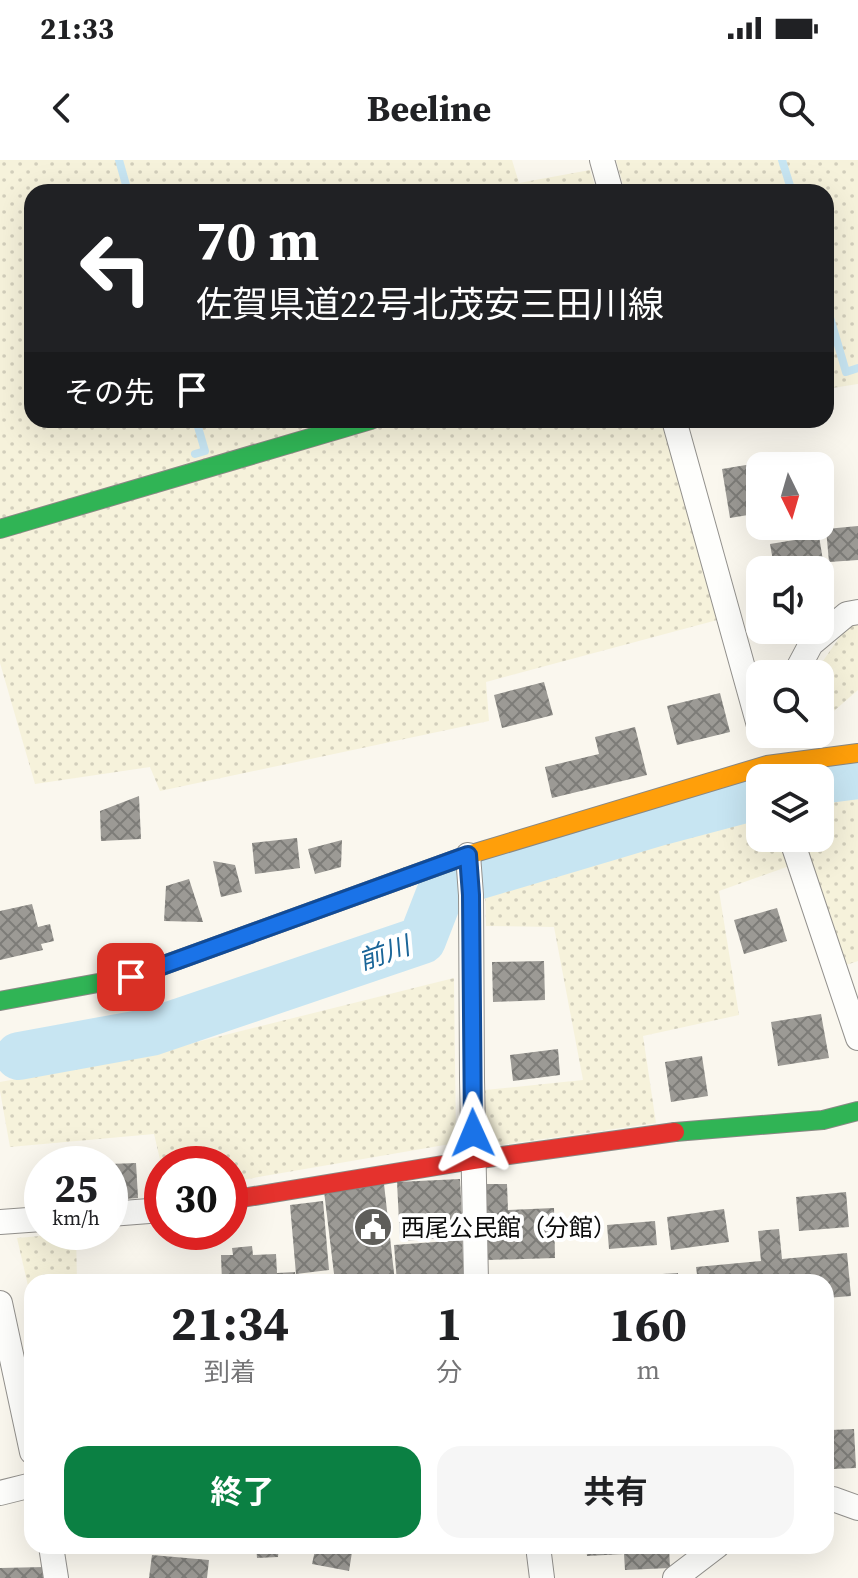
<!DOCTYPE html>
<html lang="ja">
<meta charset="utf-8">
<style>
body{margin:0;font-family:"Source Serif 4","Noto Sans JP",serif;background:#f6f6f6;color:#202124;height:100vh;display:flex;flex-direction:column;font-size:30px;white-space:nowrap}
*{box-sizing:border-box;margin:0}
p{font-size:26px;color:#757577}
.icon{flex:none;width:44px;height:44px;fill:none;stroke:currentColor;stroke-width:2;stroke-linecap:round;stroke-linejoin:round}
.map{position:relative;flex:1;overflow:hidden}
.sheet{position:absolute;left:24px;top:1114px;width:810px;height:280px;display:flex;flex-direction:column;background:#fff;border-radius:24px;box-shadow:0 8px 32px #0002}
.sheet>*{flex:none}
.banner{position:absolute;left:24px;top:24px;width:810px;height:244px;border-radius:24px;box-shadow:0 8px 32px #0002;background:#202124;color:#fff;overflow:hidden}
.needle{width:52px;rotate:175deg}
.buttons{position:absolute;left:746px;top:292px;display:grid;gap:16px}
.buttons a{display:grid;place-items:center;width:88px;height:88px;border-radius:16px;background:#fff;box-shadow:0 8px 32px #0002;font-size:40px}
.speed{position:absolute;left:24px;top:986px;display:flex;gap:16px;font-size:40px;font-weight:700;text-align:center}
.speed>*{display:grid;place-content:center;width:104px;height:104px;border-radius:50%;background:#fff;box-shadow:0 8px 32px #0002;line-height:1}
.speed small{font-size:20px;font-weight:400}
.speed .limit{border:12px solid #d22;background:#fff;color:#111}
.pin{position:absolute;display:grid;place-items:center;width:68px;height:68px;color:#fff;margin:-34px;border-radius:16px;box-shadow:0 4px 12px #0006}
.me{position:absolute;width:88px;margin:-44px;rotate:359deg;stroke-linejoin:round;filter:drop-shadow(0 0 6px #0008)}
.turn{display:flex;align-items:center;gap:28px;height:168px;padding:0 40px;font-size:36px}
.turn .icon{width:104px;height:104px;stroke-width:2.5}
.turn b{display:block;font-size:56px;line-height:68px}
.then{display:flex;align-items:center;height:76px;padding:0 40px;background:#0003;gap:16px;font-size:30px}
.eta{display:flex;justify-content:space-evenly;align-items:center;height:136px;text-align:center}
.eta b{font-size:48px;font-weight:700;line-height:56px}
.cta{display:flex;gap:16px;margin-top:auto;padding:16px 40px}
.cta a{flex:1;height:92px;border-radius:24px;background:#0b8043;color:#fff;font-size:32px;font-weight:700;line-height:92px;text-align:center}
.cta a+a{background:#f6f6f6;color:#202124}
.status{display:flex;justify-content:space-between;align-items:center;height:56px;padding:0 40px;background:#fff;direction:ltr}
.status svg{height:22px;fill:currentColor}
header{display:flex;justify-content:space-between;align-items:center;height:104px;padding:0 40px;background:#fff;font-size:36px;font-weight:700}
.map>svg:first-child{display:block}
.farmland{fill:url(#farmland-dots)}
.lines{fill:none;stroke-linecap:round;stroke-linejoin:round}
.stream{stroke:#c7e5f2;stroke-width:8}
.river{stroke:#c7e5f2;stroke-width:48}
.building{fill:url(#building-cross-hatch)}
.street-casing{stroke:#93918d;stroke-width:26}
.fast-casing{stroke:#898884;stroke-width:20}
.slow-casing{stroke:#898884;stroke-width:20}
.jam-casing{stroke:#898884;stroke-width:20}
.street{stroke:#fefefc;stroke-width:24}
.fast{stroke:#30b455;stroke-width:18}
.slow{stroke:#ff9f0a;stroke-width:18}
.jam{stroke:#e5322d;stroke-width:18}
.route-casing{stroke:#114b97;stroke-width:20}
.route{stroke:#1a73e8;stroke-width:14}
.labels{text-anchor:middle;dominant-baseline:central;stroke-width:8;stroke-linejoin:round;paint-order:stroke}
.poi-label{font-size:24px;fill:#0b0b0b;stroke:#fff;text-anchor:start}
.water-label{font-size:26px;font-style:italic;fill:#1a6598;stroke:#fff}
</style>
<div class="status"><b>21:33</b><svg viewBox="0 0 49 12"><path d="M0 12V9h3v3zM5 12V6h3v6zM10 12V3h3v9zM15 12V0h3v12zM26 1h20v11H26zM47 4h2v5h-2z"/></svg></div>
<header><svg class="icon" aria-label="back" viewBox="0 0 24 24"><path d="M15 5l-7 7 7 7"/></svg>Beeline<svg class="icon" aria-label="search" viewBox="0 0 24 24"><circle cx="10" cy="10" r="6"/><path d="M15 15l6 6"/></svg></header>
<div class="map">
<svg width="858" height="1418" viewBox="0 0 858 1418">
<defs>
<pattern id="farmland-dots" width="8" height="8" patternUnits="userSpaceOnUse" patternTransform="scale(2)"><rect width="8" height="8" fill="#f6f2db"/><path d="M2 2h.1M6 6h.1" fill="none" stroke="#d2cebb" stroke-width="1.8" stroke-linecap="round"/></pattern>
<pattern id="building-cross-hatch" width="8" height="8" patternUnits="userSpaceOnUse" patternTransform="scale(2)"><rect width="8" height="8" fill="#9c9a95"/><path d="M0 0l8 8M0 8l8-8" fill="none" stroke="#7d7c78"/></pattern>
</defs>
<rect width="100%" height="100%" fill="#faf7ee"/>
<path class="farmland" d="M0,0H512L519,23L590,10L597,32H32V260H663L721,459L486,522L489,561L160,631L150,607L35,624L0,503Z
M616,0H858V224L826,229V32H625Z
M858,461V530L820,563V514H814L850,462Z
M858,629V801L843,806L809,699L719,731L739,855L643,876L656,963L487,987L485,930L583,920L554,767L486,766L485,722L760,648V678H820V634Z
M454,818L456,983L230,1022V1004H162V1008L154,974L10,987L0,931V922L149,894Z
M76,1073L77,1122H32V1143L17,1078Z"/>
<g class="lines">
<path class="stream" d="M119,0L128,32
M782,0L792,32
M826,144L846,212L858,208
M195,294L205,291L196,260"/>
<path class="river" d="M820,620L858,615
M19,896L151,872L422,780L443,726L658,662L760,635"/>
</g>
<path class="building" d="M817,293L820,306H760V353L730,358L722,309Z
M858,366V400L829,402L826,369Z
M819,376L825,413H820V410H799L797,398L773,401L770,384Z
M544,522L553,555L502,568L494,535Z
M720,533L730,572L677,585L667,546Z
M635,567L647,615L552,638L545,607L599,594L595,577Z
M139,636L141,679L101,681L100,651Z
M297,678L300,708L255,714L252,683Z
M342,680L341,707L315,714L308,689Z
M213,701L235,705L242,732L221,737Z
M189,719L203,762L164,761L166,726Z
M32,744L38,767L50,764L54,781L41,784L43,790L0,800V751Z
M777,748L787,781L744,794L734,760Z
M544,801L545,840L493,842L492,802Z
M821,854L829,898L778,906L771,862Z
M558,889L560,915L513,921L510,895Z
M702,896L708,936L671,942L665,902Z
M136,1003L138,1038L110,1040V1004Z
M460,1019L463,1077L400,1081L397,1022Z
M384,1024L395,1122H335L324,1031Z
M485,1024H507L508,1050L554,1048L555,1098L488,1100Z
M846,1032L849,1067L799,1071L796,1037Z
M323,1041L329,1110L296,1114L290,1045Z
M724,1049L729,1082L671,1090L667,1057Z
M655,1061L657,1085L609,1089L607,1065Z
M779,1069L782,1099L847,1093L851,1136L826,1138V1122H698L696,1107L761,1101L758,1071Z
M462,1080L464,1117L397,1122L394,1085Z
M252,1086L253,1095L276,1094L277,1113L295,1112L296,1122H222L221,1095H233L232,1088Z
M678,1113V1122H616V1117Z
M854,1269L856,1308L833,1309L831,1270Z
M256,1386H279L278,1397L257,1398Z
M316,1386H353L349,1411L312,1404Z
M586,1386H669L670,1408L625,1410L624,1394L587,1396Z
M152,1395L209,1400L207,1418H149Z
M45,1407V1418H0V1408Z"/>
<g class="lines">
<defs>
<path id="street" d="M602,0L611,32
M674,260L760,569
M795,514L811,484L847,454L858,452
M791,678L858,878
M468,695L471,735L472,919L476,1122
M110,1054L162,1050
M0,1062L42,1059
M0,1143L32,1292
M0,1333L32,1325
M826,1340L833,1339L858,1348
M51,1386L56,1418
M538,1386L542,1418
M675,1418L717,1386"/>
<path id="fast" d="M0,369L371,260
M0,841L131,817L407,717
M675,972L823,960L858,951"/>
<path id="slow" d="M407,717L468,695L767,605L858,593"/>
<path id="jam" d="M230,1040L473,1000L675,972"/>
</defs>
<use href="#street" class="street-casing"/>
<use href="#fast" class="fast-casing"/>
<use href="#slow" class="slow-casing"/>
<use href="#jam" class="jam-casing"/>
<use href="#street" class="street"/>
<use href="#fast" class="fast"/>
<use href="#slow" class="slow"/>
<use href="#jam" class="jam"/>
</g>
<g class="lines">
<defs>
<path id="route" d="M131,817L468,695L471,735L473,973"/>
</defs>
<use href="#route" class="route-casing"/>
<use href="#route" class="route"/>
</g>
<defs>
<symbol id="civic-disc" viewBox="-11 -11 22 22"><circle r="9.5" fill="#5f5e5a" stroke="#fff"/><path d="M-.6-6.5H3V-4.5H.6V-3L4-1V1h2V6H-6V1h2V-1L-.6-3ZM-1.2 2.5V6h2.4V2.5Z" fill="#fff"/></symbol>
</defs>
<g fill-rule="evenodd">
<use href="#civic-disc" x="351" y="1045" width="44" height="44"/>
</g>
<g class="labels">
<g class="poi-label">
<text x="401" y="1067">西尾公民館（分館）</text>
</g>
<g class="water-label">
<text transform="translate(384 793) rotate(-19)">前川</text>
</g>
</g>
</svg>
<div class="buttons">
<a><svg class="needle" viewBox="-14 -14 28 28"><path d="M0-13l5 13h-10z" fill="#e53935"/><path d="M0 13l5-13h-10z" fill="#757577"/></svg></a>
<a><svg class="icon" aria-label="sound" viewBox="0 0 24 24"><path d="M4 9h4l5-4v14l-5-4H4zM17 9q2 3 0 6"/></svg></a>
<a><svg class="icon" aria-label="search" viewBox="0 0 24 24"><circle cx="10" cy="10" r="6"/><path d="M15 15l6 6"/></svg></a>
<a><svg class="icon" aria-label="layers" viewBox="0 0 24 24"><path d="M12 4l9 5-9 5-9-5zM3 14l9 5 9-5"/></svg></a>
</div>
<div class="speed"><div>25<small>km/h</small></div><div class="limit">30</div></div>
<div class="pin" style="left:131px;top:817px;background:#d93025"><svg class="icon" aria-label="arrive" viewBox="0 0 24 24"><path d="M6 21V4h12l-3 4 3 4H6"/></svg></div>
<svg class="me" style="left:473px;top:973px" viewBox="-20 -20 40 40"><path d="M0-17L14 15 0 8-14 15z" fill="#1a73e8" stroke="#fff" stroke-width="4"/></svg>
<div class="banner">
<div class="turn"><svg class="icon" aria-label="left" viewBox="0 0 24 24"><path d="M17 20v-9H6M10 6l-5 5 5 5"/></svg><div><b>70 m</b>佐賀県道22号北茂安三田川線</div></div>
<div class="then">その先<svg class="icon" aria-label="arrive" viewBox="0 0 24 24"><path d="M6 21V4h12l-3 4 3 4H6"/></svg></div>
</div>
<section class="sheet">
<div class="eta">
<div><b>21:34</b><p>到着</p></div>
<div><b>1</b><p>分</p></div>
<div><b>160</b><p>m</p></div>
</div>
<div class="cta"><a>終了</a><a>共有</a></div>
</section>
</div>
